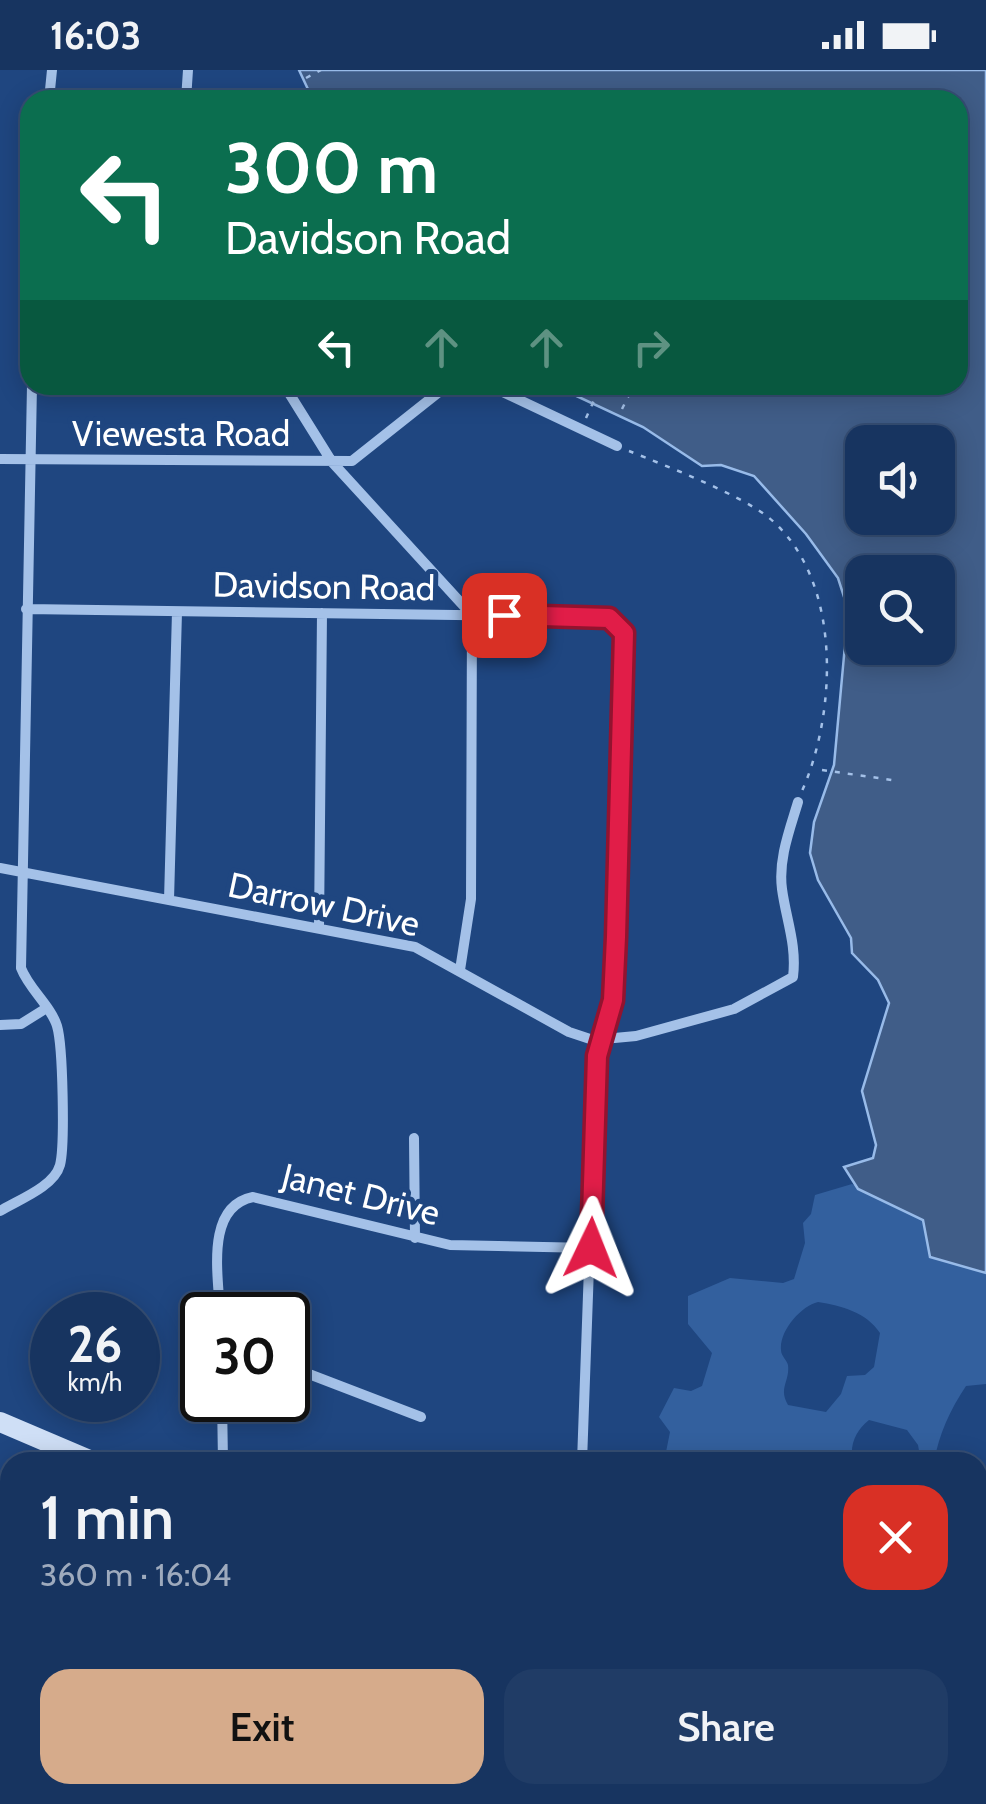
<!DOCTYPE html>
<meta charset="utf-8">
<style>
body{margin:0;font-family:Cabin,sans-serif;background:#203c66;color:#f1f3f6;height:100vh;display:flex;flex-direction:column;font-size:38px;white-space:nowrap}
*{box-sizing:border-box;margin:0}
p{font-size:32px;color:#9eaabd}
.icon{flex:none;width:55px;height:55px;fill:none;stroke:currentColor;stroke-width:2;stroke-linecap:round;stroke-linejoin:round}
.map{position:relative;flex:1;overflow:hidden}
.details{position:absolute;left:0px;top:1382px;width:988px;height:352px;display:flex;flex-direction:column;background:#173460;border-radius:30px 30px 0 0;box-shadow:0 5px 25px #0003,0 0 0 2px #364f75}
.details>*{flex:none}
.hud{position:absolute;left:20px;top:20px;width:948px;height:305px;border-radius:30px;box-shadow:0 5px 25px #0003,0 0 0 2px #364f75;background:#0b6e4f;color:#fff;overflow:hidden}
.buttons{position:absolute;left:845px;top:355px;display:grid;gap:20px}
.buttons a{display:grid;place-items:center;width:110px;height:110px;border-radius:20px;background:#173460;box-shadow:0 5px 25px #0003,0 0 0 2px #364f75;font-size:50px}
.speed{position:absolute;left:30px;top:1222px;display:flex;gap:20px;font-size:50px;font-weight:700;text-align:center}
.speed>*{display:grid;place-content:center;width:130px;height:130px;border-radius:50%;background:#173460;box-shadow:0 5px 25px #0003,0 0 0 2px #364f75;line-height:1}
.speed small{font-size:25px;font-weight:400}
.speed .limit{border:5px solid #111;border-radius:15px;background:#fff;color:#111}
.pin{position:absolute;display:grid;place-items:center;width:85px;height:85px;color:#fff;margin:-42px;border-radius:20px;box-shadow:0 5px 15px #0006}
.me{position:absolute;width:110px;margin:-55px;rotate:2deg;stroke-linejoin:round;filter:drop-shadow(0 0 8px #0008)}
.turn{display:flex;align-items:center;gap:35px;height:210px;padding:0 40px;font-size:45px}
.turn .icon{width:130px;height:130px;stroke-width:2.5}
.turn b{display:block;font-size:70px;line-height:85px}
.lanes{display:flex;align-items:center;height:95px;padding:0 40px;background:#0003;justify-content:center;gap:50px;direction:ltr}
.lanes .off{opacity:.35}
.round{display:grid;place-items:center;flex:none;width:105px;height:105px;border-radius:30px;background:#203c66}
.summary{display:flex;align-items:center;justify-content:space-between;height:170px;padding:0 40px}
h1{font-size:60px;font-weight:600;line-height:75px}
.cta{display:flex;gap:20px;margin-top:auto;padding:20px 40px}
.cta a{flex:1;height:115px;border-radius:30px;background:#d6ab8b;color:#111;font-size:40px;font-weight:600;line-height:115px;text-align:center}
.cta a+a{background:#203c66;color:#f1f3f6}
.status{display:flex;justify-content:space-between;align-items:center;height:70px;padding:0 50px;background:#173460;direction:ltr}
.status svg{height:28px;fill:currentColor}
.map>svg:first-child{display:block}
.green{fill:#33609e;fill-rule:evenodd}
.water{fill:#405d88;stroke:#98bbe9;stroke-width:2.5;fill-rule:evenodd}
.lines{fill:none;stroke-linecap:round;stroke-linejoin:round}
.path{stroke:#a4c1e8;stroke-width:2.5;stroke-dasharray:5 8;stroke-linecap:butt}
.street{stroke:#a4c1e8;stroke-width:10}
.secondary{stroke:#cfdff6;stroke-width:20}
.route-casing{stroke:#92132f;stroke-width:25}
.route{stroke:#e11d48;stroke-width:18}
.labels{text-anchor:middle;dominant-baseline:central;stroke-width:10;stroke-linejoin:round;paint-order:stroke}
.street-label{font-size:35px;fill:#fff;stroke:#1f4680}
</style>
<div class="status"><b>16:03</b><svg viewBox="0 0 49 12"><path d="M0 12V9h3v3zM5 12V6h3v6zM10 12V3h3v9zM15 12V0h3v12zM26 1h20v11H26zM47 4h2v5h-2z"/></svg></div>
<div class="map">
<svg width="986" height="1734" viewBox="0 0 986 1734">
<rect width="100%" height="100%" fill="#1f4680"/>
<path class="green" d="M852,1114L923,1150L930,1187L986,1203V1314L966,1316C950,1340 939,1364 934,1392H921L918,1375L907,1360L869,1350C856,1360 849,1375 853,1392H664L670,1362L659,1347L674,1318L691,1321L702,1316L712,1283L688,1254V1226L730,1208L783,1213L794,1209L805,1173L803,1153L811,1144L815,1125ZM818,1232C842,1236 866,1242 880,1263L874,1297L865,1305L847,1306L841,1324L826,1342L788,1335C778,1318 790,1312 788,1295C787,1290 781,1286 781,1280C779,1261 801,1236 818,1232Z
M116,1725H288V1734H144Z"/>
<path class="water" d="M299,0H986V1203L930,1187L923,1150L858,1119L844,1097L873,1088L876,1075L862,1021L889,933L878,910L852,883L851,868L818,810L810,783L814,752L834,695L846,564V533L838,508L806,464L754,406L721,395L702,396L643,357L553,315H958V30H313ZM862,372H938V448H862ZM862,502H938V578H862Z"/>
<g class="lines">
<path class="path" d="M306,8L321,0
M328,30L340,23
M622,339L634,315
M586,348L601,315
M629,381C666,396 737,423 768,447C843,508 837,642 802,721
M822,700L899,711"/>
<path class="street" d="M49,30L52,0
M186,30L188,0
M284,315L332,392L472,545L471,829L460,900
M488,315L617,376
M0,389L352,391L439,322L458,315
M26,539L599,547L620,554L624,563L617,867L613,930L596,1002L582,1392
M0,798L415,877L569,962L593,970L636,966L734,939L793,907C797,875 786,849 782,819C778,789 790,759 798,732
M169,830L177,542
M319,857L322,543
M0,955L21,954L45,939
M414,1068L415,1168
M0,1141C18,1130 54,1117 60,1095C65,1076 63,976 57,956C51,936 29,919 21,898L32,315
M220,1245C219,1208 204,1137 253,1127L450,1175L591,1178
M288,1296L421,1347
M222,1330L223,1392
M413,1734L414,1725
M571,1734L572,1725"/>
<path class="secondary" d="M0,1352L94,1392
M864,1725L885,1734"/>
</g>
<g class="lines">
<defs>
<path id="route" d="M504,545L609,548L624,563L616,867L613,930L597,986L591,1178"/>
</defs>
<use href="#route" class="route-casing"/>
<use href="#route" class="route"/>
</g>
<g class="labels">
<g class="street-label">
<text x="181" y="363">Viewesta Road</text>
<text transform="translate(324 516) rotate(1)">Davidson Road</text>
<text transform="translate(324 834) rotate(12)">Darrow Drive</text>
<text transform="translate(361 1124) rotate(14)">Janet Drive</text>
</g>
</g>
</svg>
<div class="buttons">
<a><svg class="icon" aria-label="sound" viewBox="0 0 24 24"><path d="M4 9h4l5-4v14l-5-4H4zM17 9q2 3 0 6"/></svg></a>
<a><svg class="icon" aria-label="search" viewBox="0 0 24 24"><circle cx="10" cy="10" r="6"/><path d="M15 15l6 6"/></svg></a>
</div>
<div class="speed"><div>26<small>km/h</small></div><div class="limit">30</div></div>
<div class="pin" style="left:504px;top:545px;background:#d93025"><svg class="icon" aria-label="arrive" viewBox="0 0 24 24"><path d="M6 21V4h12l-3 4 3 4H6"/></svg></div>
<svg class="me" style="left:591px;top:1178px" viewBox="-20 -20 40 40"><path d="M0-17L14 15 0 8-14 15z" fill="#e11d48" stroke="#fff" stroke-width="4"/></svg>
<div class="hud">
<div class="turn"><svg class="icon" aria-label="left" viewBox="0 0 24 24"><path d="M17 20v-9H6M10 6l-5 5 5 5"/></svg><div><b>300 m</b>Davidson Road</div></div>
<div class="lanes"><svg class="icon" aria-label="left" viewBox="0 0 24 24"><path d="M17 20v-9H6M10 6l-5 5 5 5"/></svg><svg class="icon off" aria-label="ahead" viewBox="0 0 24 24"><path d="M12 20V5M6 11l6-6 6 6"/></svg><svg class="icon off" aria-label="ahead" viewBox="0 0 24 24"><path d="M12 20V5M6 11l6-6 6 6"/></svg><svg class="icon off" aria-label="right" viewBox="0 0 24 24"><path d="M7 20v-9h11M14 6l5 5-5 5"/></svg></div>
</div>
<section class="details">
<div class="summary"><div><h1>1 min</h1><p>360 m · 16:04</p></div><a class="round" style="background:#d93025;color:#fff"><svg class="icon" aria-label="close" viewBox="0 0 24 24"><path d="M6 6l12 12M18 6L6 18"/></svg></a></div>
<div class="cta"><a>Exit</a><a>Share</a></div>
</section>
</div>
